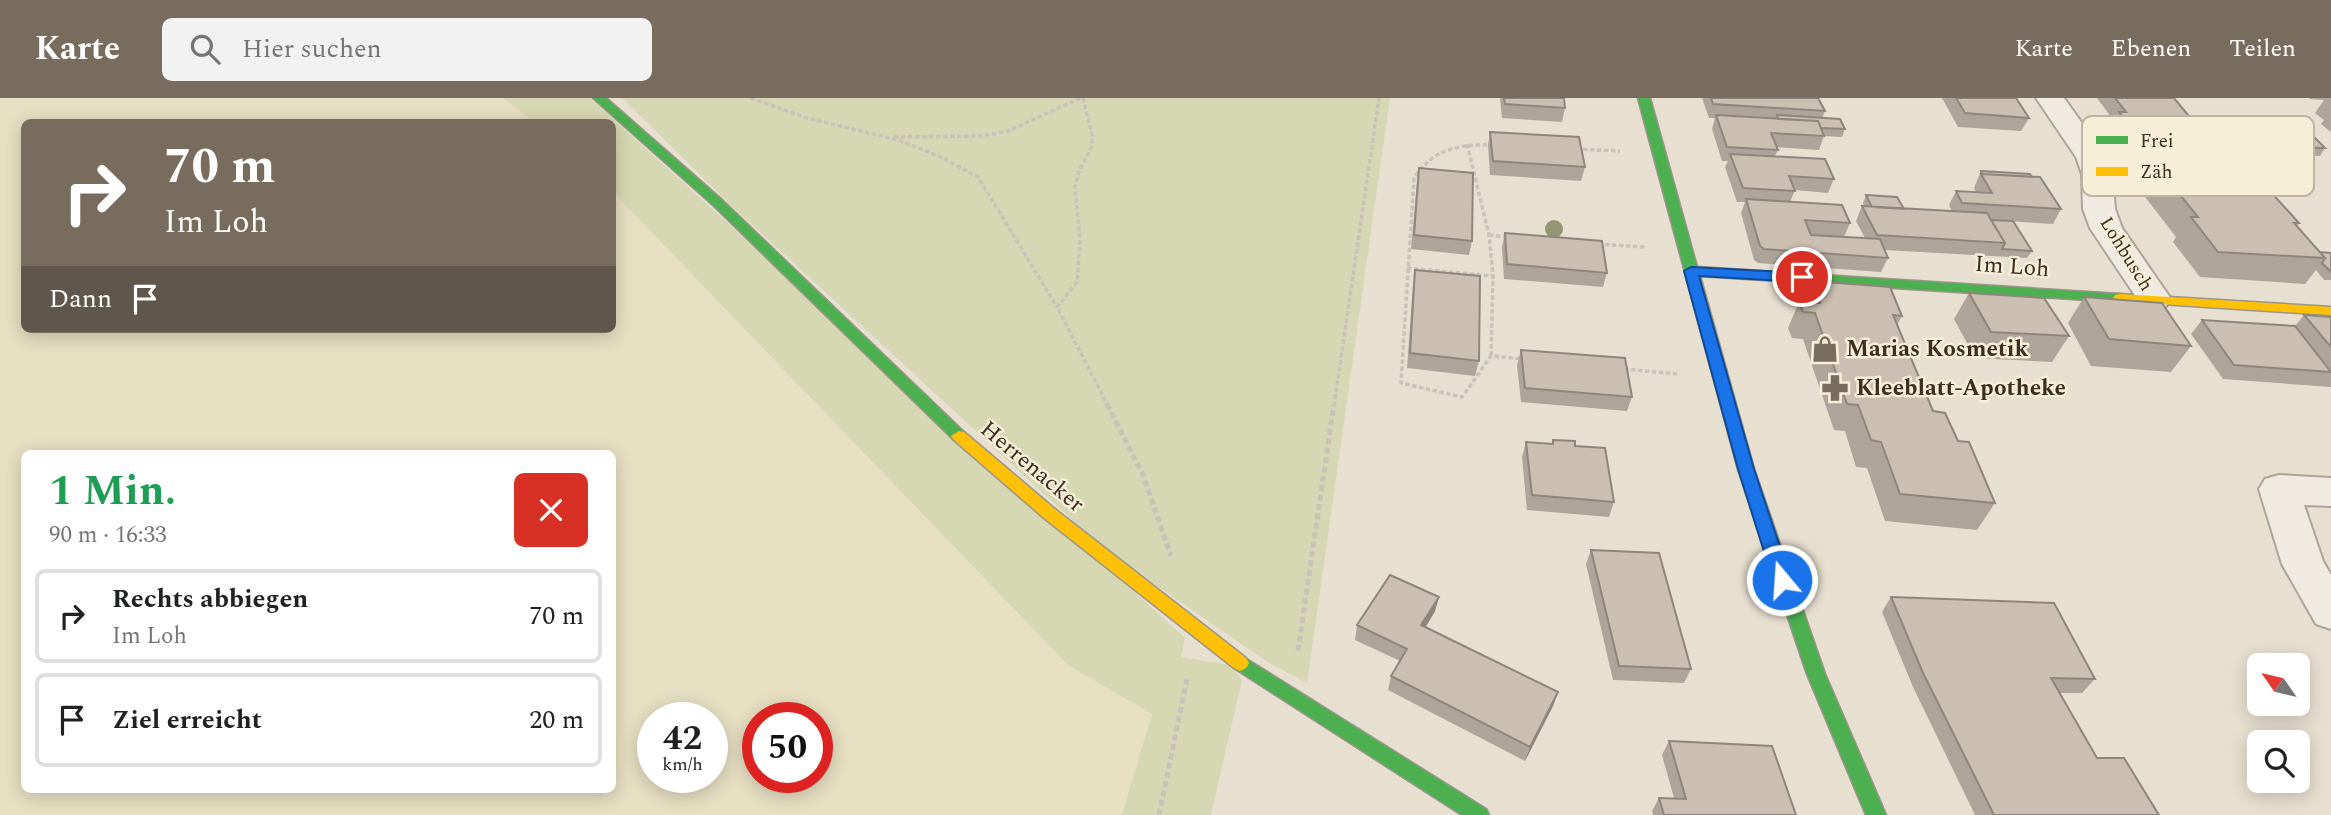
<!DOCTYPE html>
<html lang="de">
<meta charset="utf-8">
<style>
body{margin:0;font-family:Spectral,serif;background:#f2f2f2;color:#202124;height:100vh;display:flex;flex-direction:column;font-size:26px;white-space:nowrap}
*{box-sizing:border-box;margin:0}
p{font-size:23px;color:#757577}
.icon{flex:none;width:38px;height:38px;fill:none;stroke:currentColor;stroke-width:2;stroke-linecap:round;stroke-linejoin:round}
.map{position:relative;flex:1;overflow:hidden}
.panel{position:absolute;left:21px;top:352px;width:595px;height:343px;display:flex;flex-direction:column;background:#fff;border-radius:10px;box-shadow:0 4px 18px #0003}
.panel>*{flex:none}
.banner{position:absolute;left:21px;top:21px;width:595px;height:214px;border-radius:10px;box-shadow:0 4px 18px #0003;background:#786c5e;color:#fff;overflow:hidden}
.needle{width:46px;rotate:304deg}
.buttons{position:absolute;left:2247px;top:555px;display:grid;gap:14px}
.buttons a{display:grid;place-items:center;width:63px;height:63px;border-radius:10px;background:#fff;box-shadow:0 4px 18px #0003;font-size:35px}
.speed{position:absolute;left:637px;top:604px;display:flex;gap:14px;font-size:35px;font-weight:700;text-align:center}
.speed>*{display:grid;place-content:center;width:91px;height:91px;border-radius:50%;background:#fff;box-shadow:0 4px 18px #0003;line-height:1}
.speed small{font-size:18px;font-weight:400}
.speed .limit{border:10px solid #d22;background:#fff;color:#111}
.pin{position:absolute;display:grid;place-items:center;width:60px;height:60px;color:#fff;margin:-30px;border:4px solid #fff;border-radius:50%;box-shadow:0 2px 7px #0007}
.me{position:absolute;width:77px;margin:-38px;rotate:342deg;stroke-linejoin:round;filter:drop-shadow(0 0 5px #0008)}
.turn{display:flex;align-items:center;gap:24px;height:147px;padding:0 28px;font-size:32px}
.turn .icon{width:91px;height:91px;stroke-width:2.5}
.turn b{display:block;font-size:49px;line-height:60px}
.then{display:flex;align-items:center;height:66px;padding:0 28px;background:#0003;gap:14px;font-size:26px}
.round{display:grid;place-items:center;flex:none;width:74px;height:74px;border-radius:10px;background:#f2f2f2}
.overview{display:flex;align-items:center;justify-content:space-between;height:119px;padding:0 28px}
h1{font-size:42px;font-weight:700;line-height:52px;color:#1e9e55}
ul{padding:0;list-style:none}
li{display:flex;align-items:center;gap:21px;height:94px;margin:0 14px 10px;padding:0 14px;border:4px solid #e0e0e0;border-radius:10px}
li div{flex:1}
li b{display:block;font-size:26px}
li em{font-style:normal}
header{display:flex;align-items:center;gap:42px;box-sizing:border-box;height:98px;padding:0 35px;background:#786c5e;color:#fff}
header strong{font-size:33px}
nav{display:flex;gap:38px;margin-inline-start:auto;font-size:24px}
.search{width:490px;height:63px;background:#f2f2f2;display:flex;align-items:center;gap:18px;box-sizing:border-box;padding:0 24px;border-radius:10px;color:#757577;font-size:26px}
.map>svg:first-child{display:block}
.farmland{fill:#e6dfc2;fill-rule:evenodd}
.green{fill:#d6d7b3}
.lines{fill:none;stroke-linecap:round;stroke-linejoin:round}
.street-casing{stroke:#ada599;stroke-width:4}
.fast-casing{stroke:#9c958a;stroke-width:3}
.slow-casing{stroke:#9c958a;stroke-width:3}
.path-far1{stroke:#c8c2b9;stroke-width:3.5;stroke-dasharray:4.5 2.5;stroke-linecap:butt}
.path{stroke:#c8c2b9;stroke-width:5;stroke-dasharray:6 3.5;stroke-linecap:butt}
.street{fill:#efebe3;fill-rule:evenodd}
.fast{fill:#4caf50;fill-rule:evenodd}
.slow{fill:#ffc107;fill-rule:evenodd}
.tree{fill:#929673}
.wall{fill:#afa499}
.shaded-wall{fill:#8e867d}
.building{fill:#cbbfb2;stroke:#8e867d;stroke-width:2}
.route{fill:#1a73e8;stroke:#114b97;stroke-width:2}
.labels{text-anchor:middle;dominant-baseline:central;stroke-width:5;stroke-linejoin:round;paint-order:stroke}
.far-street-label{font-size:19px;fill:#3d2e20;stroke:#f7eed8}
.street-label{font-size:23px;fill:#3d2e20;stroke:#f7eed8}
.poi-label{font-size:23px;font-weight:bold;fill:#3d2e20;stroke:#f7eed8;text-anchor:start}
.key{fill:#f7eed8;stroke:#bfb4a1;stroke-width:2}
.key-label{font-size:19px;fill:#3d2e20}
</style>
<header>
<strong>Karte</strong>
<div class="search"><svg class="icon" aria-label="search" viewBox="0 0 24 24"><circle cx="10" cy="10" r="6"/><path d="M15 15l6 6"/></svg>Hier suchen</div>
<nav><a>Karte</a><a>Ebenen</a><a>Teilen</a></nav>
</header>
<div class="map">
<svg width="2331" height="717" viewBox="0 0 2331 717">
<rect width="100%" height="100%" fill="#e7e0d1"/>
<path class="farmland" d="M0,0H504L533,24H24V231H612L613,94L1068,567L1152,616L1122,717H0ZM24,355H612V691H24ZM653,620H712V679H653ZM758,620H817V679H758Z"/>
<path class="green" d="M504,0H590L1185,540L1181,559L1230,567L1242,582L1211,717H1122L1152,616L1068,567L613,94L612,24H533Z
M622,0H1390L1307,585L1266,563L1105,452L736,112Z"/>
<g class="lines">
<defs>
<path id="street" d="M2036,0H2064L2106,59L2112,76L2115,111L2122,130L2171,201L2166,208L2154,211L2142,208L2090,130L2083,111L2082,76L2076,59Z
M2279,377L2331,380V408L2304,407L2323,463L2331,477V531L2316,526L2282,466L2259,391L2265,381Z"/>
<path id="fast" d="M593,0H606L722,102L964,334L967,338L964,342H954L714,108Z
M1638,0H1650L1697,169L2120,196L2127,200L2120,204L1700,178L1754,371L1825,576L1886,717H1866L1807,576L1738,371Z
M1240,557L1486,711L1489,717H1462L1234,570L1231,565L1234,560Z"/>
<path id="slow" d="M2120,196L2331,209V217L2115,203L2113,200L2115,197Z
M959,333L964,334L1056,412L1246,560L1249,565L1246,570L1240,573L1234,570L1044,420L954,342L951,338Z"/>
</defs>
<use href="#street" class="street-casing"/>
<use href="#fast" class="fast-casing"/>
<use href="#slow" class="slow-casing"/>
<path class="path-far1" d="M751,0L807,20L898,42L939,58L978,79L1057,209
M1083,0L1092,36V48L1079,73L1075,90L1080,142L1077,184L1057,209L1108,308
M894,39L981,38L1008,33L1081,0
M1467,46L1489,137L1493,178L1491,258
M1494,47C1460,46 1434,50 1414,80L1401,285L1462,299L1491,258L1525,261
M1576,51L1620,53
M1489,137L1509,139
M1598,146L1645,149
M1407,170L1493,178
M1624,271L1678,276
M1334,308L1379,0"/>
<path class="path" d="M1107,306L1143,377L1171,458
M1298,553L1334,306
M1159,717L1187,581"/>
<use href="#street" class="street"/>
<use href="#fast" class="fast"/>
<use href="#slow" class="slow"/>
</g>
<circle class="tree" cx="1554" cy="131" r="9"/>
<path class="wall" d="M1500,0H1564L1565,10L1562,24L1502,20Z
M1702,0H1818L1825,13L1822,20L1845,31L1842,39L1824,38L1819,52L1776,49L1778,52L1775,58L1834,81L1828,95L1795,92L1790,104L1850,125L1844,139L1865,140L1856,123L1862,108L1864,109L1863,105L1866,97L1904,111L1952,113L1949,107L1956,93L1976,94L1974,90L1981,73L2032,79L2061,111L2053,126L1991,122L2032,153L2027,160L1885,152L1888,160L1881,174L1758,165L1754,162L1741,115L1745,104H1737L1725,69L1728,63H1722L1712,31L1715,20H1709Z
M1942,0H2016L2029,20L2021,33L1958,29Z
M2097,0H2174L2198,29L2189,42L2213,55L2212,57L2237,78L2236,80L2299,125L2297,128L2320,154L2331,155V182H2324L2316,172L2305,186L2200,179L2173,144L2176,139L2139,91L2147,80L2127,52L2135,39L2118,37L2111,27L2114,23Z
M2309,0H2331V34L2321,26L2324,22L2315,15L2324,2L2310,1Z
M2275,27L2325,50L2320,58L2290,56L2270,35Z
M1490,34L1585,69L1581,83L1490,77L1488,47Z
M1419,70L1472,143L1469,157L1411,151L1417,84Z
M1505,135L1607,175L1603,189L1504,181L1502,149Z
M1415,172L1479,263L1475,278L1407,270L1413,186Z
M1812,183L1902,218L1897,227L1933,313L1958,343L1995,405L1977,432L1885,423L1867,370L1856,369L1845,333L1834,332L1803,241L1792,240L1788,230L1799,204H1803Z
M1969,195L2069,238L2052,264L1975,260L1954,221Z
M2084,199L2191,248L2171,274L2091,268L2068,225Z
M2304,217L2331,219V289L2223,281L2191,236L2202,222L2295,228Z
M1521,252L1632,299L1627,313L1521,304L1517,267Z
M1553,342L1575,348L1614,404L1609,419L1527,412L1522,359L1526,344L1551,346Z
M1591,452L1691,571L1684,585L1613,582L1586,466Z
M1439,499L1435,513L1425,530L1558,594L1553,608L1525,663L1388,592L1391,578L1400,563L1355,542L1357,527Z
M1891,499L2095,581L2082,595H2060L2097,660L2159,717H1975L1913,589L1882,514Z
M1669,643L1796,717H1653L1652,713L1659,700H1674L1662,657Z"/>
<path class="shaded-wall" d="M1439,499L1435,513L1418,542L1421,527Z
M1558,594L1553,608L1525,663L1530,649Z"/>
<path class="building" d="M1504,0H1564L1565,10L1505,6Z
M1711,0H1818L1825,13L1713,6Z
M1956,0H2016L2029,20L1965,15Z
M2115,0H2174L2198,29L2126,24L2119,14H2126Z
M1716,17L1818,23L1824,38L1771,35L1778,52L1727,49Z
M1777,17L1840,21L1845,31L1821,30L1818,23L1778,21Z
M2275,27L2304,29L2325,50L2295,49Z
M1490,34L1579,39L1585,69L1493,63Z
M1730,56L1825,61L1834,81L1789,78L1795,93L1743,90Z
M2155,66L2188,68L2195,77L2259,81L2299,125H2294L2325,160L2218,154L2191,119H2198Z
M1419,70L1473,75L1472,143L1414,137Z
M1981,73L2030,76L2032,79L1982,76Z
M1981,76L2040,79L2061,111L1962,105L1956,93L1992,95Z
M1866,97L1897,99L1904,111L1872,109Z
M1746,101L1842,107L1850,125L1805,122L1811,137L1880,141L1888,160L1764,151L1760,148Z
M1862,108L1987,115L2005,145L1877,137Z
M1991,122L2013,123L2032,153L2002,151L2005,145Z
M1505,135L1602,143L1607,175L1507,166Z
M2320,154L2331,155V174L2322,165L2325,160Z
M1415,172L1480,178L1479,263L1410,255Z
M1812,183L1890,189L1902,218L1893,217L1933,313L1945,315L1958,343L1969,344L1995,405L1900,396L1881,344L1871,342L1858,307L1847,306L1815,215L1803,214L1799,204L1820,205Z
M1969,195L2044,200L2069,238L1991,234Z
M2084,199L2162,205L2191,248L2109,241Z
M2304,217L2331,219V249Z
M2202,222L2295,228L2331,274L2234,267Z
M1521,252L1625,260L1632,299L1525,290Z
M1553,342L1575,343V348L1605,350L1614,404L1532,397L1526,344L1553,346Z
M1591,452L1659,455L1691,571L1619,568Z
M1390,477L1439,499L1421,527L1558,594L1530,649L1391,578L1407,551L1357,527Z
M1891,499L2054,505L2095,581L2051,580L2097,660H2124L2159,717H1994L1923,575Z
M1669,643L1772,648L1796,717H1664L1659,700L1686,701Z"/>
<path class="route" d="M1691,169L1802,175L1809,179L1802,184L1699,178L1754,371L1791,482L1788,487H1776L1773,482L1738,371L1684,173Z"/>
<defs>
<symbol id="shop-bare" viewBox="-9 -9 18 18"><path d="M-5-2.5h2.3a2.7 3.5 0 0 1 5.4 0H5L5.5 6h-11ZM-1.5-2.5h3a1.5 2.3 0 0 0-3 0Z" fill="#786c5e" stroke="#f7eed8" stroke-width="2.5" paint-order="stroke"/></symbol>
<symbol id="pharmacy-bare" viewBox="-9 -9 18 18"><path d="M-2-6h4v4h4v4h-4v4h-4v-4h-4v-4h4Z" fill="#786c5e" stroke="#f7eed8" stroke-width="2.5" paint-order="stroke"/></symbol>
</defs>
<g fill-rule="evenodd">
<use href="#shop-bare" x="1806" y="232" width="38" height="38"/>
<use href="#pharmacy-bare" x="1816" y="271" width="38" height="38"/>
</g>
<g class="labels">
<g class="far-street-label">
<text transform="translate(2126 156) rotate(58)">Lohbusch</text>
</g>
<g class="street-label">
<text transform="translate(2012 169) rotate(4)">Im Loh</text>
<text transform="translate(1032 369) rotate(40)">Herrenacker</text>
</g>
<g class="poi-label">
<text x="1846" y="251">Marias Kosmetik</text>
<text x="1856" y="290">Kleeblatt-Apotheke</text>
</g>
</g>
<rect x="2082" y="18" width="232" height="80" rx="10" class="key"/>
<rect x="2096" y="38" width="32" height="8" fill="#4caf50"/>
<rect x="2096" y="69" width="32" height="9" fill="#ffc107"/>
<g class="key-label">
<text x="2140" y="49">Frei</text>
<text x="2140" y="80">Zäh</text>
</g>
</svg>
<div class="buttons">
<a><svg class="needle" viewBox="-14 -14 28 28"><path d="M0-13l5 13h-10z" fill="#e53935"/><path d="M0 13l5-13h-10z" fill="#757577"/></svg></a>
<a><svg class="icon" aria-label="search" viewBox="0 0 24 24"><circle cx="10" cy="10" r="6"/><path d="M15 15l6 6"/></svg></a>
</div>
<div class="speed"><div>42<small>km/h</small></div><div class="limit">50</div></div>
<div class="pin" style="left:1802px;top:179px;background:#d93025"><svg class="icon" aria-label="arrive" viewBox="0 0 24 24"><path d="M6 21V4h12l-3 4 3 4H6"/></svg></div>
<svg class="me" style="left:1782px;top:482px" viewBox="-20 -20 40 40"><circle r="17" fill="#1a73e8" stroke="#fff" stroke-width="3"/><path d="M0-11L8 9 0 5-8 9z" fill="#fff"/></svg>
<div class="banner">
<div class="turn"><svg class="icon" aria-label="right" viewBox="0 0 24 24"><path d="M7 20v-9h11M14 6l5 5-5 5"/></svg><div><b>70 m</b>Im Loh</div></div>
<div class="then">Dann<svg class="icon" aria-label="arrive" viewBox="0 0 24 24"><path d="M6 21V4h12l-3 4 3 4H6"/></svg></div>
</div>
<section class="panel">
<div class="overview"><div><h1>1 Min.</h1><p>90 m · 16:33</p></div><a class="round" style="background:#d93025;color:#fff"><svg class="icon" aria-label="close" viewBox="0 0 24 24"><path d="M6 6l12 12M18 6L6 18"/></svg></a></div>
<ul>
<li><svg class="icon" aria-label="right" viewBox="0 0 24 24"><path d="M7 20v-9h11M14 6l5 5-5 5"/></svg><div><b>Rechts abbiegen</b><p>Im Loh</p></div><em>70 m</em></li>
<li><svg class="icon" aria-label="arrive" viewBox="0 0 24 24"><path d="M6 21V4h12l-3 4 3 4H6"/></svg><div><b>Ziel erreicht</b></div><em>20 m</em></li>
</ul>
</section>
</div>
